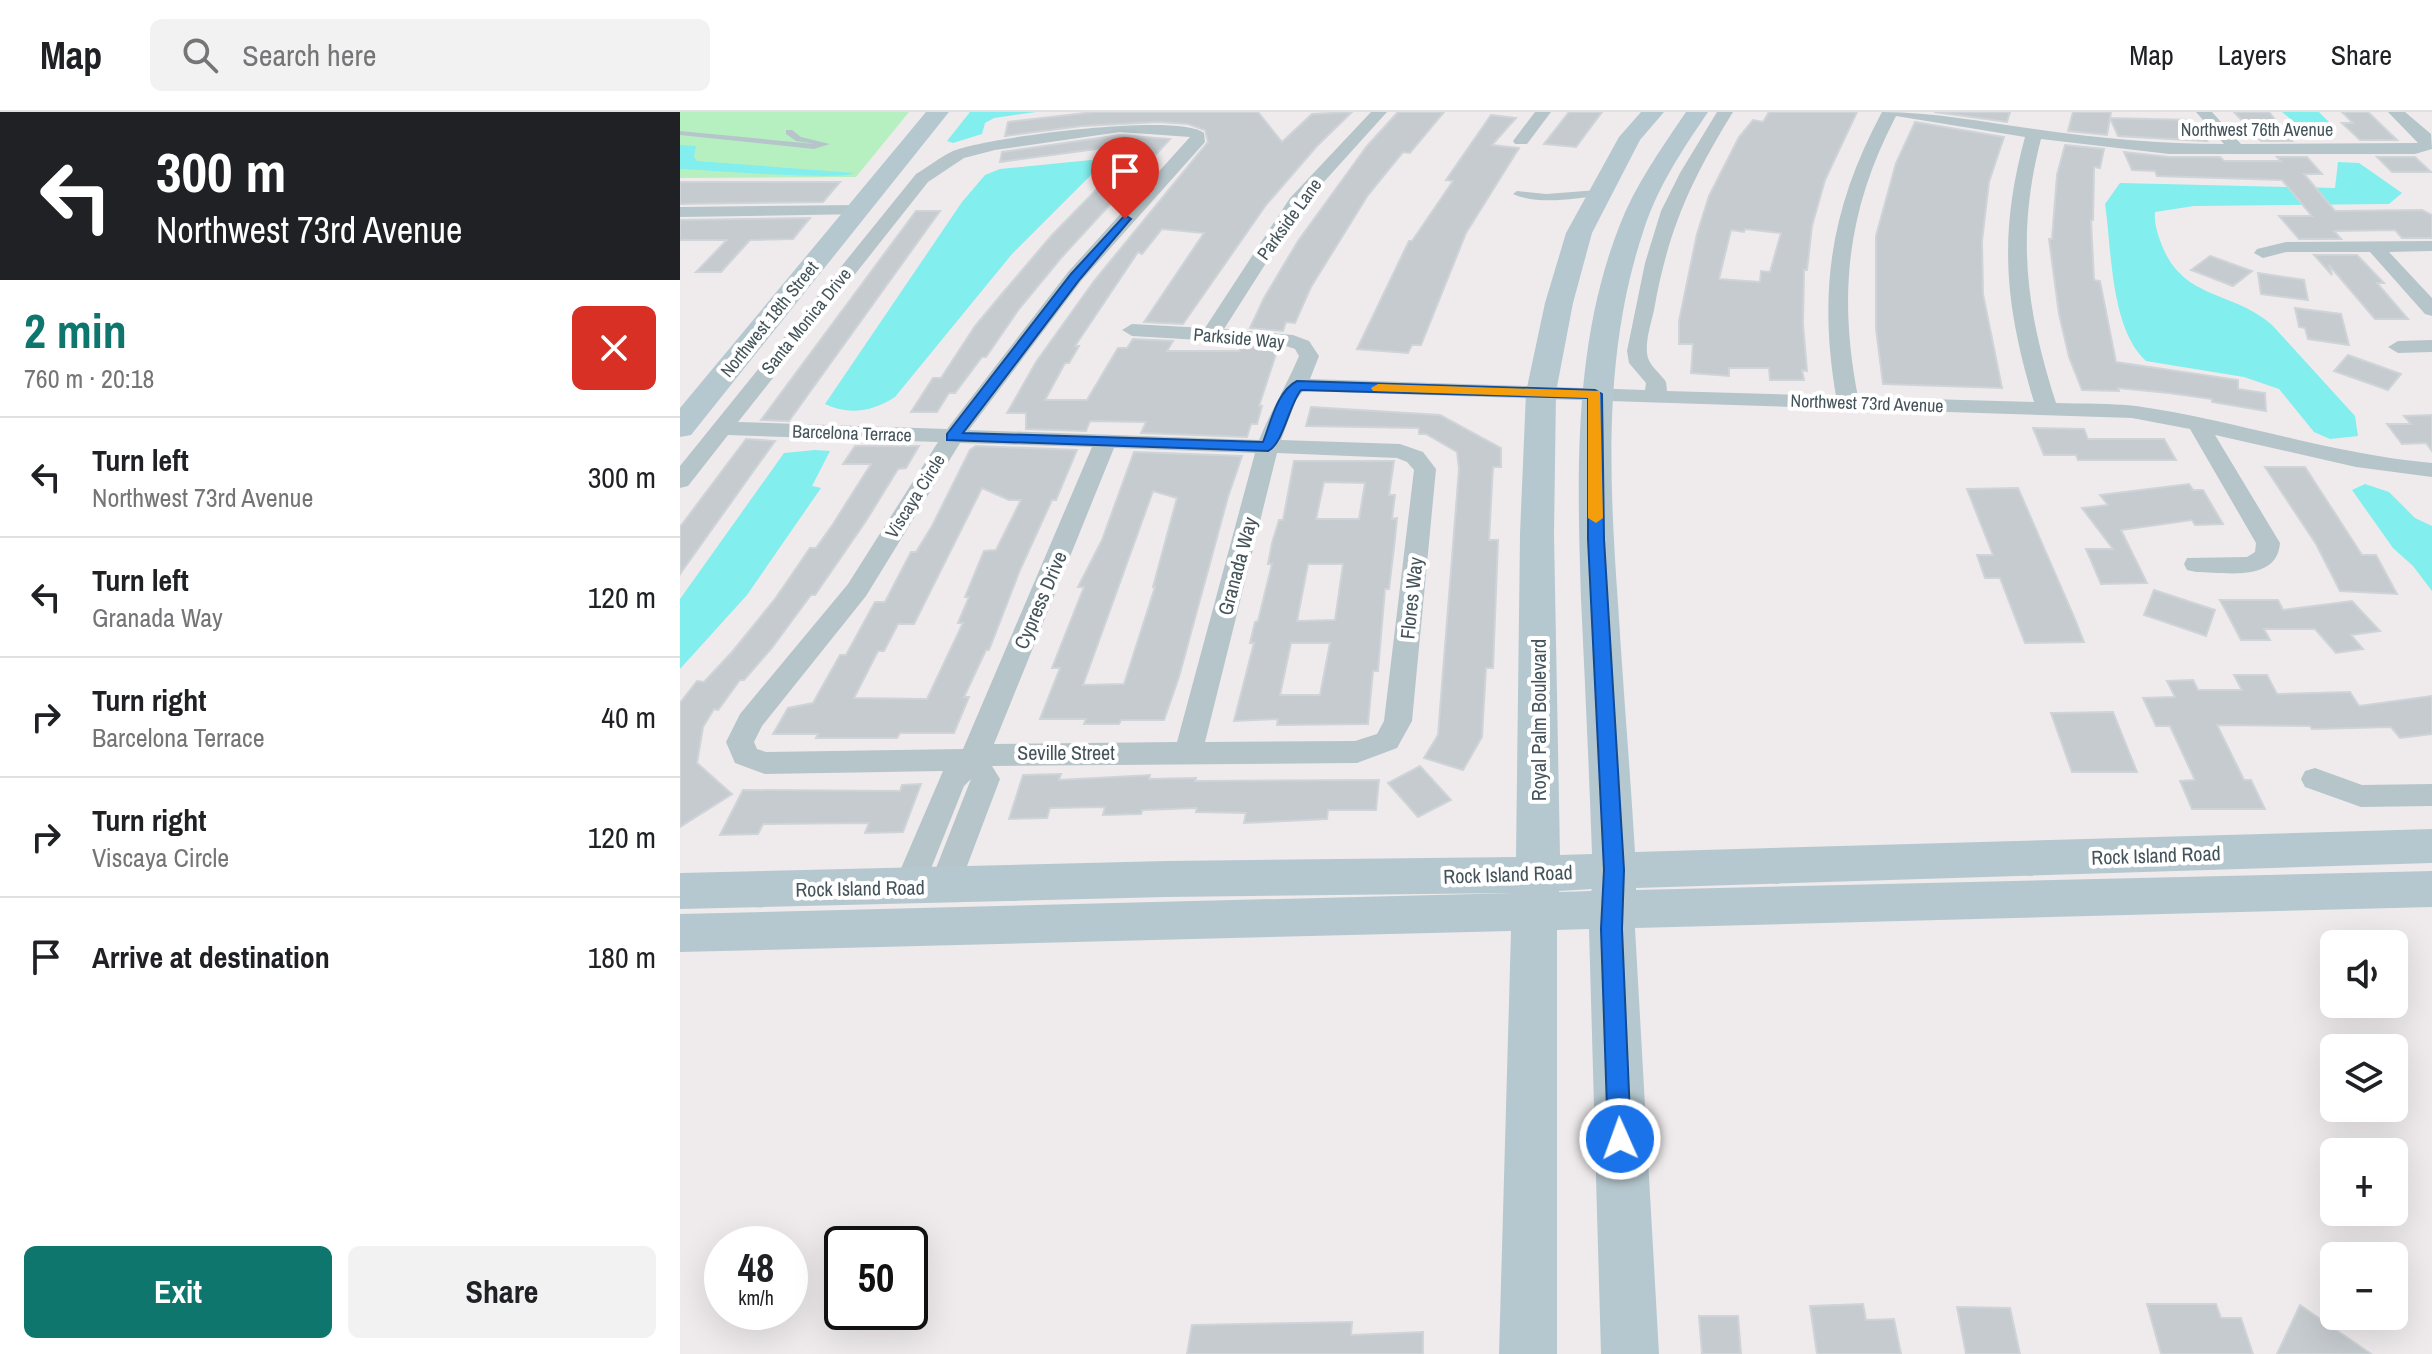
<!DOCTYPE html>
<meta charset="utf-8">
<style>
body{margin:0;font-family:"Archivo Narrow",sans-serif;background:#f2f2f2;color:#202124;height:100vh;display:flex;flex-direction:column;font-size:30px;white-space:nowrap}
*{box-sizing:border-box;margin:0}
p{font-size:26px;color:#757577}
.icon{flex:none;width:44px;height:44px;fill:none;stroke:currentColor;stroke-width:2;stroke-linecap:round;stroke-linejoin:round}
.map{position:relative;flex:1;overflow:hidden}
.sheet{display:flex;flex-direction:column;background:#fff;width:680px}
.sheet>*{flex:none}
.hud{background:#202124;color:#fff;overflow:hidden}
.buttons{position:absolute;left:1640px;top:818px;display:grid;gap:16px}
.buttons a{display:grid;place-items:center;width:88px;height:88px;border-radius:12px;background:#fff;box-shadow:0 8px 32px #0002;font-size:40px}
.speed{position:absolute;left:24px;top:1114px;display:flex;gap:16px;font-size:40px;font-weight:700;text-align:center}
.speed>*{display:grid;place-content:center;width:104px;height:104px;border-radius:50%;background:#fff;box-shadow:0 8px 32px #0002;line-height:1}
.speed small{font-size:20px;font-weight:400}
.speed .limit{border:4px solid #111;border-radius:12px;background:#fff;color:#111}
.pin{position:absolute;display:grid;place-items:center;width:68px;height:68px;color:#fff;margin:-82px -34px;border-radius:50% 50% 50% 0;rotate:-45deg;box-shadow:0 0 8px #0007}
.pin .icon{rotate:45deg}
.me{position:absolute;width:88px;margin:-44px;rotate:358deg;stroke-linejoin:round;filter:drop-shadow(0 0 6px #0008)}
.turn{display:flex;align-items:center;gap:28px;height:168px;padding:0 24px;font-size:36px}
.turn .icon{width:104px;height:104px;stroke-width:2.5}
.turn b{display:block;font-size:56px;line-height:68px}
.round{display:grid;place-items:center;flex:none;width:84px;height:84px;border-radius:12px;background:#f2f2f2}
.headline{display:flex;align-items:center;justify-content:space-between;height:136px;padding:0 24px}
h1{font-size:48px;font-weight:700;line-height:60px;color:#0f766e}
.action{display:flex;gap:16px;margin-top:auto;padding:16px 24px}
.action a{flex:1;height:92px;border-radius:12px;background:#0f766e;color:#fff;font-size:32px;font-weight:700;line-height:92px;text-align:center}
.action a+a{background:#f2f2f2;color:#202124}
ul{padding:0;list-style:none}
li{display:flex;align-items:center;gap:24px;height:120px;padding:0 24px;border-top:2px solid #e0e0e0}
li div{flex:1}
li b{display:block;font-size:30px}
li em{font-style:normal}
header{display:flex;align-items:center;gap:48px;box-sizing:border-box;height:112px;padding:0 40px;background:#fff;border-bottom:2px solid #e0e0e0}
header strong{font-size:38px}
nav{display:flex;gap:44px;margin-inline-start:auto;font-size:28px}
.search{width:560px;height:72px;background:#f2f2f2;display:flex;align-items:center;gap:20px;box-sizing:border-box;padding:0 28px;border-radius:12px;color:#757577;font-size:30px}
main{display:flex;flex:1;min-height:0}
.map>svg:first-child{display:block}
.green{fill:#b7f0c0}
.water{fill:#82eeed}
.building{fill:#c5cbcf;stroke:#cfd4d8;stroke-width:2;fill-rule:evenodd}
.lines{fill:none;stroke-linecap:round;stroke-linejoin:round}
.lane{fill:#b6c5ca;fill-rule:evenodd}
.street{fill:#b6c5ca;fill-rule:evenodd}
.secondary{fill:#b6c8cf;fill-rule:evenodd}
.route{fill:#1a73e8;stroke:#114b97;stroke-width:2}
.slow{fill:#f59e0b}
.labels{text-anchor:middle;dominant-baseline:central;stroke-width:8;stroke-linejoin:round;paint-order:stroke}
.far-street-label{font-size:18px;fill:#44545a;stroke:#fff}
.street-label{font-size:20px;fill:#44545a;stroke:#fff}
</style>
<header>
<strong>Map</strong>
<div class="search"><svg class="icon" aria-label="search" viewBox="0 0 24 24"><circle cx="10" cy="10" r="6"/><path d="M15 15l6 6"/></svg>Search here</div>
<nav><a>Map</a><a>Layers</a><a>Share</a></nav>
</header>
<main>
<section class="sheet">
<div class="hud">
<div class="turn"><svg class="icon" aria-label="left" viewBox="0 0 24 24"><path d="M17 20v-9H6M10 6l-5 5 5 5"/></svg><div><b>300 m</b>Northwest 73rd Avenue</div></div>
</div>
<div class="headline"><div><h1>2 min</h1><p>760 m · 20:18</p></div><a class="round" style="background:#d93025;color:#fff"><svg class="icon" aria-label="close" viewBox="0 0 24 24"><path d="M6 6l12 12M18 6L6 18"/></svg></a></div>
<ul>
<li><svg class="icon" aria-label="left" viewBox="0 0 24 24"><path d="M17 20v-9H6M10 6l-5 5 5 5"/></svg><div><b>Turn left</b><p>Northwest 73rd Avenue</p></div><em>300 m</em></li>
<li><svg class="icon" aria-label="left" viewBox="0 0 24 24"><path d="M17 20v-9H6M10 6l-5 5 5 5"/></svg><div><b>Turn left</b><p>Granada Way</p></div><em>120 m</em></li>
<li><svg class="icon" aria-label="right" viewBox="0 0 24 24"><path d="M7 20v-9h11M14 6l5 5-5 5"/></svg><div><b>Turn right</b><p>Barcelona Terrace</p></div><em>40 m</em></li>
<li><svg class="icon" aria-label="right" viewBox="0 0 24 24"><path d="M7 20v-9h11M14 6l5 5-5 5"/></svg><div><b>Turn right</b><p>Viscaya Circle</p></div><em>120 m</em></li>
<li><svg class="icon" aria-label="arrive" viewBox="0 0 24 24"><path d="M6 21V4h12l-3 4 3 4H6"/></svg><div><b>Arrive at destination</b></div><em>180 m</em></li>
</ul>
<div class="action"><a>Exit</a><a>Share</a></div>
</section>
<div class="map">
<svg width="1752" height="1242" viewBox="0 0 1752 1242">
<rect width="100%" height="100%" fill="#efebec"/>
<path class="green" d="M0,0H229L176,65L0,66Z"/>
<path class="water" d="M290,0H356L314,6L305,11L302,22L273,31L267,29Z
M1602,0H1639L1649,10L1648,18L1639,23L1620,15Z
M0,33L16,34L14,45L17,49L175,61C162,69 27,58 0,57Z
M421,47L422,52L332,142L215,285C194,299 169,304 145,292L282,90L305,63L320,57Z
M1658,50L1679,51L1722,81L1709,92L1514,94L1475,100C1474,113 1478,123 1483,136C1505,188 1554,179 1592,213L1675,304L1678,324L1650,327L1634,320L1599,277L1564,265L1466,249C1430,216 1432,138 1425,92L1440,71L1655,76Z
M135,338L150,339L132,374L141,376L67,483L0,557V487L104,341Z
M1685,372L1709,380L1735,406L1752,414V479L1733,454L1713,436L1672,378Z"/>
<path class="building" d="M414,0H578L602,30L632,2L672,0L637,34L586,93L503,212L464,210L524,121L482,117L462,142L458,140L395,234H399L389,251H385L365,288H407L438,236H447L453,227L493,229L487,239H559L562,234L598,236L579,294H582L577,312H571L567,325L461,321L466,310L410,309L406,319L346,317V301H327L356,250L414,169L528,30L525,18L508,12L479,10L402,14L325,24L328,10Z
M718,0H764L730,41L723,40L688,83L631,175L615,211L606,210L603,219L570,216L584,186L618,129L687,34Z
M889,0H922L896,35L864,32Z
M1089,0H1177L1145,68L1132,114L1127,158H1124L1123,212L1127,259L1122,258L1124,268H1090L1089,256H1049V264L1011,261L1013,232H999V209L1017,122L1029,84L1059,25L1073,8L1083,10ZM1065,117L1101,121L1090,160L1081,159L1080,170L1039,167L1051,118L1064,120Z
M1254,0H1330L1327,10Z
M1393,0H1431L1427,23L1388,19Z
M1554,0H1589L1612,29H1581Z
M1662,0H1688L1717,28H1680L1662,11H1673Z
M811,3L836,6L812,33L839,36L786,121L741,233H732L728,241L677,237L729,129H732L773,69L766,68Z
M1430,6L1510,8L1527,29L1438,24Z
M1235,10L1324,25L1309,70L1302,129L1303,182L1322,276L1203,272L1196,217V124L1216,51Z
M440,23L490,27L381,146L339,197L306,245H302L275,281H269L257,300H231L253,266H261L295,214L321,183L372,123L462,31L320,50L322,40Z
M1385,33L1424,37L1420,56L1414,55L1413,108H1411L1414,168L1420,169L1436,250L1558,268V277L1585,281L1586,299L1532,290V287L1489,281L1438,276L1439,279L1402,278L1389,245L1379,202L1369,127H1372L1377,63Z
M1444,40L1489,45H1540L1544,49H1601L1597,45H1627L1642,62H1624L1655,99L1742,98L1752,103V126H1722L1715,118L1654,119L1661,127H1619L1599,104H1632L1602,68L1477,64L1475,59L1452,58Z
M1697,45H1735L1751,60H1712Z
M0,70H160L143,90L0,92Z
M236,99H260L109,309L81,308Z
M130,106L113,127L70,128L41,160H16L47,128H0V108Z
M1634,143H1677L1704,171H1697L1728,207H1695L1649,153L1652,163Z
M1530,144L1572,159L1553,174L1511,158Z
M1578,161L1624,168L1628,188L1581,182Z
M1615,196L1661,202L1669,233L1628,227L1625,216L1619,215Z
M1668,243L1721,262L1708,278L1654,259Z
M631,295L760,303L821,336V355H813L809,428H818L813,556H806L802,625L783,658L744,646L758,623L779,357L777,340L746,322H739V316L626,314Z
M1752,303V339L1746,331L1722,332L1707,312H1731L1724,304Z
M1353,316L1404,317L1408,327H1484L1496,348H1398L1396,343H1364Z
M66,327L95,329L0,462V415Z
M175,334H239L226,356L218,357L186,409L135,483H131L91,537L64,568H60L38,598L34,597L23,615L17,651L52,682L0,715V591L17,569L24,570L52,540L95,487L130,436H136L153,412L191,352H163Z
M296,334L397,338L376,388H372L340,458L309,538H306L284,585H289L274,621H220L217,626H136L138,622H93L108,596L133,591L160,543H166L195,490H205L231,440H236L252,414L290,338ZM302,376L329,388H341L316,438L304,439L285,485H289L278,511H283L247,587L174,586L198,539H204L218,512H234Z
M454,340L562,344L548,385L499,565L484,608H441L439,612H404L406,607H360L380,556H372L404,475H398L422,428ZM473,379L497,386L473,475H475L444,572L403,573Z
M614,349H714L709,383H715L712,407L717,406L715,427L709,477H705L698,559H693L688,612L597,613L598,607L554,609L574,531H570L575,510L578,509L592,452H588L592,431L599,408H603ZM644,370L685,371L679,407H636ZM628,452H663L655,508L617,509ZM611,531H650L640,583H600Z
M1585,355H1625L1682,443H1696L1717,482L1660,479L1636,432Z
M1509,372L1513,378H1523L1543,412L1515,413L1512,408L1441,418L1467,471L1421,472L1406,437H1433L1402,396L1428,393L1420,383Z
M1338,376L1394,505L1404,530L1345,531L1320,466H1305L1297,443H1313L1287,377Z
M1474,478L1535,498L1526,524L1464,503Z
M1540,488H1598L1603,498L1672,489L1700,519L1671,523L1683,537L1656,541L1635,517H1584L1590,528H1561Z
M1554,563H1587L1597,582L1670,580L1679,594L1752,584V622L1720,626L1711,615L1632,617L1630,614L1537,613L1564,668H1571L1585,697H1512L1500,669L1515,668L1490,614H1476L1463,586L1495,585L1487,569L1513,568L1518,578H1562Z
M1433,600L1457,660H1392L1371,601Z
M740,654L771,688L738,705L708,671Z
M381,662L379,668L470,663L469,667L516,666L515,669L699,668L696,698H648L647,707L564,711L566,701L516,700L517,696L462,698L461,702L423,703L425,695L370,696L367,706L329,707L343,663Z
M241,672L223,720L185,721L189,711L83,712L78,722L40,723L63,678L220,679L222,673Z
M1183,1192L1186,1208L1214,1207L1221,1242H1137L1130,1194Z
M1467,1192H1536L1541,1206H1561L1573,1242H1481Z
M1620,1193L1691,1242H1597Z
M1277,1195L1330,1196L1340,1242H1286Z
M1019,1204H1058L1061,1242H1022Z
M672,1210L671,1223L743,1220V1242H507L512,1213Z"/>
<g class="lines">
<path class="lane" d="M106,18H112L121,25L150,32L134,37L0,23V19L135,32L116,29L106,22Z
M918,78L922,81L921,83C895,87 857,93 833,82L837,79L866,82Z"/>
<path class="street" d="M691,0H707L623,93L544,217L613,223L629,229L639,244L630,267L965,278L966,271L949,251L947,239L965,151L981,99L1000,61L1037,0H1053C1011,68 988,118 974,198C971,212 964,232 968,246C971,255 981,262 986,270L987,279L1156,284C1138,178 1151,95 1202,0C1254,0 1303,10 1354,17C1417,26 1481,32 1544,32L1516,0H1532L1561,32L1738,31L1708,0H1725L1751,22L1752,37L1735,42H1489L1361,27C1336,123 1346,198 1376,291C1402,292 1430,291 1456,294C1555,308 1651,342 1752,351V365L1676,355L1535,323L1600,431C1597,471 1545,460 1516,460L1507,458L1504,452L1507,446L1567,445L1575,440L1576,431L1510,317L1452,306L623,279L616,288L601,328L720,332L743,340L756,357L732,609L717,636L677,651L312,654L320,667L276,783L265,787L254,783L249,774L291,667L284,674L240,784L229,788L218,784L213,775L263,659L85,662L55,651L46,630L60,602L168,472L258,330L48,323L8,374L0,376V354L236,62C248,55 260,45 273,39C308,25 499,0 524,21L525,30L402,168L289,318L579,328C591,298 607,273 619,244L615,237L603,233L452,224L442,218L452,212L525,216L610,86ZM1216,4L1345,25C1318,124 1325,193 1354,290L1178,285C1158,182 1167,98 1216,4ZM440,20L510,25L388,160L267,317L58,310L248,70L284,46L315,38ZM280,331L412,335L283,637L86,640L77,637L74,630L82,614L186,484ZM434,336L575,341L497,630L314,632ZM597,341L717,346L727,350L734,358L704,609L697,622L675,629L525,630Z
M855,0H871L847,32H835L833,29Z
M178,93L184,94L187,98L184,102L0,105V95Z
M1752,129V139L1709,140L1752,186V204L1745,202L1690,140H1606L1583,146L1574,141L1577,137L1606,130Z
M1752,228V240L1718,241L1708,235L1718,229Z
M1635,656L1682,673L1752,672V694L1681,695L1625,675L1621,667L1625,659Z"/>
<path class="secondary" d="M246,0H269L11,323L0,325V296Z
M961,0H984L960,28L912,121L893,191L876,280L874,422L880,743L912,742C909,657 905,572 901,487C897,363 893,233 939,115C955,73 981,37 1006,0H1028C1003,37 978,74 964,117C923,239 929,365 938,491C943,574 950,657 955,740L1752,717V751L956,776V778L1752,759V795L955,816L979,1242H921L909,817L877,818V1242H819L831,819L0,840V802L834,781L486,785L0,797V761L486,749L836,745L840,422L846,280L865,191L886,121L939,25ZM912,777L911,779L879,780V779Z"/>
</g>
<path class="route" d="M445,103L451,107L449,109L400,167L283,321L583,330C591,310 597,279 617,269L915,278L922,282L924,427L944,758L942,817L951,1027L948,1035L940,1038L931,1035L928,1027L921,817L924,758L908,427V286L621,278C609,293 603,332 588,339L267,328V322L391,162Z"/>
<path class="slow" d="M698,272L920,279L923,406L916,411L908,406V286L693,279L691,276Z"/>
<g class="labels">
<g class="far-street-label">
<text x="1577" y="17">Northwest 76th Avenue</text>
<text transform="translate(609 107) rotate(-54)">Parkside Lane</text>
<text transform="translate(89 207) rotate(-51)">Northwest 18th Street</text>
<text transform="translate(126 209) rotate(-51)">Santa Monica Drive</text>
<text transform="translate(559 226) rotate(5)">Parkside Way</text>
<text transform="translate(1187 291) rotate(2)">Northwest 73rd Avenue</text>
<text transform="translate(172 321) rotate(2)">Barcelona Terrace</text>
<text transform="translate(235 384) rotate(-58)">Viscaya Circle</text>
</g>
<g class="street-label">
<text transform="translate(557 454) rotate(-75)">Granada Way</text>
<text transform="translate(731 486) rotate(-84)">Flores Way</text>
<text transform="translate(360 488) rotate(-67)">Cypress Drive</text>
<text transform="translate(858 608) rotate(-90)">Royal Palm Boulevard</text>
<text x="386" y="640">Seville Street</text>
<text transform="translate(1476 743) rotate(-2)">Rock Island Road</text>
<text transform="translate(828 762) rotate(-2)">Rock Island Road</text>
<text transform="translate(180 776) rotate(-1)">Rock Island Road</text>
</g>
</g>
</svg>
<div class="buttons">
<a><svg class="icon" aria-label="sound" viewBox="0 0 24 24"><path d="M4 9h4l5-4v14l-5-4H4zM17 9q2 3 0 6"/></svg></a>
<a><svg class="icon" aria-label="layers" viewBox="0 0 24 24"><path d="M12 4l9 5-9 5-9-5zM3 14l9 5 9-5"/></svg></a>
<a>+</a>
<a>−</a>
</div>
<div class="speed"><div>48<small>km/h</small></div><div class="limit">50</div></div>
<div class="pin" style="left:445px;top:107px;background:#d93025"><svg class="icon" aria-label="arrive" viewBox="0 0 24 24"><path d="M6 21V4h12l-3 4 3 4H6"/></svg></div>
<svg class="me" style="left:940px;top:1027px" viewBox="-20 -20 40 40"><circle r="17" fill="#1a73e8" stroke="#fff" stroke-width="3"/><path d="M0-11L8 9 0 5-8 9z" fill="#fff"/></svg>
</div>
</main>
